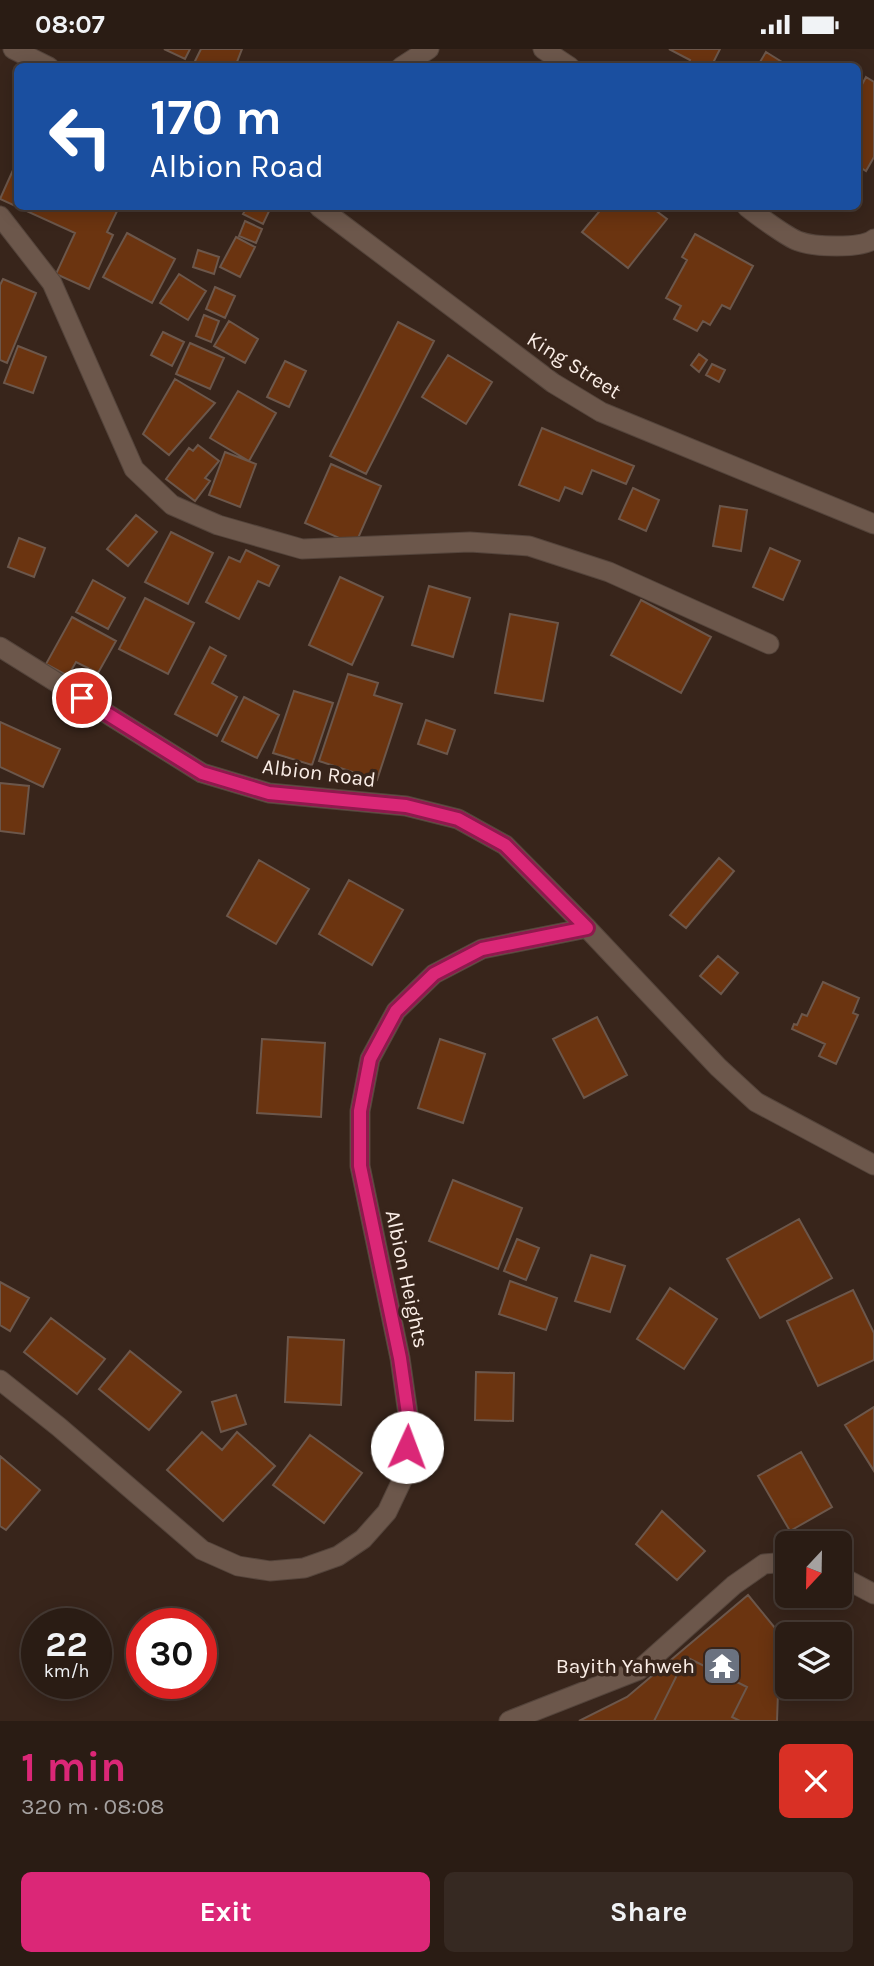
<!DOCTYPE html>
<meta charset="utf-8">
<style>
body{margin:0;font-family:Karla,sans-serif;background:#362922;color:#f1f3f6;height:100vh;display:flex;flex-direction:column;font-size:26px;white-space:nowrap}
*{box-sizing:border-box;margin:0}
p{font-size:23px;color:#a5a1a0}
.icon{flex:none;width:38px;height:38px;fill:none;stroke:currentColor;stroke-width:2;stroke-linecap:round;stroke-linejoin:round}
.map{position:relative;height:1672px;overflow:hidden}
.drawer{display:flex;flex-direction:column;background:#2a1c14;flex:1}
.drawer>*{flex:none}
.top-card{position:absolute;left:14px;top:14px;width:847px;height:147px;border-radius:10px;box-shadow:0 4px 18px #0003,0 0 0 2px #463a34;background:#1a4fa0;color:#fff;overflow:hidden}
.needle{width:46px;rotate:202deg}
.fabs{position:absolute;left:775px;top:1482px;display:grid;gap:14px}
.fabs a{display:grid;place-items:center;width:77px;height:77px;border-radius:10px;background:#2a1c14;box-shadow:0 4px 18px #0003,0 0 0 2px #463a34;font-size:35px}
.speed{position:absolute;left:21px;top:1559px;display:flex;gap:14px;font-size:35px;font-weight:700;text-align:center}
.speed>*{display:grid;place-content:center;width:91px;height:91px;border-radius:50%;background:#2a1c14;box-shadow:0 4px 18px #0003,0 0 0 2px #463a34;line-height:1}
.speed small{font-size:18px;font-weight:400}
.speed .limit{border:10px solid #d22;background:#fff;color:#111}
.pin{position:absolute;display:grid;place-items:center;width:60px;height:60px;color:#fff;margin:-30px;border:4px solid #fff;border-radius:50%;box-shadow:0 2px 7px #0007}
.me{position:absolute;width:77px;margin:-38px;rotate:2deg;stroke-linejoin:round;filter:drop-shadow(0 0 5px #0008)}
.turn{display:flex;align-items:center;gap:24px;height:147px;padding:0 21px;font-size:32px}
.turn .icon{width:91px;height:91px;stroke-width:2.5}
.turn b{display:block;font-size:49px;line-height:60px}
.round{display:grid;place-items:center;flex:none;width:74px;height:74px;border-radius:10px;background:#362922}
.head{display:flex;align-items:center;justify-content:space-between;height:119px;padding:0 21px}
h1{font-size:42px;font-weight:700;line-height:52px;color:#db2777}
.primary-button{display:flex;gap:14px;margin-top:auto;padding:14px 21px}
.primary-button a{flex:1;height:80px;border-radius:10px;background:#db2777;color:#fff;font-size:28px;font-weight:700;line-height:80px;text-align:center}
.primary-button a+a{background:#362922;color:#f1f3f6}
.status{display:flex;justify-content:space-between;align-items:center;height:49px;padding:0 35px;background:#2a1c14;direction:ltr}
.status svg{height:19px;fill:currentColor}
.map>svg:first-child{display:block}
.building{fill:#6b3410;stroke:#6c574b;stroke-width:2}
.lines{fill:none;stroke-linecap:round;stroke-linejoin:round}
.minor-casing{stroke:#54443b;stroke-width:21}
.tertiary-casing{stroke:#54443b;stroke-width:21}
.minor{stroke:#6c574b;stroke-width:19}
.tertiary{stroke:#6c574b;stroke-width:19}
.route-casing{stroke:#8e194d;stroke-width:18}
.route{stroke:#db2777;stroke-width:12}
.labels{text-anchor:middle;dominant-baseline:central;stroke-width:7;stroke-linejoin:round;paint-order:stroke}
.street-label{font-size:21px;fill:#faede6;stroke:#38251b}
.poi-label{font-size:21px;fill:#faede6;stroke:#38251b;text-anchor:end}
</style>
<div class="status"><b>08:07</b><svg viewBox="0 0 49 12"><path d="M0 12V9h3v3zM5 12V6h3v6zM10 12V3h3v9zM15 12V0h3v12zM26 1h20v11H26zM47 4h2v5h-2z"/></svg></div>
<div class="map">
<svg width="874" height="1672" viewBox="0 0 874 1672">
<rect width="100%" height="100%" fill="#38251b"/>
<path class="building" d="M164,0H190L185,10Z
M201,0H242L235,18H203L194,14Z
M669,0H720L711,18H686L690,11Z
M766,3L790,18H757Z
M866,28L874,33V108L866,122L858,117V43Z
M18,110V158H119L107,183L113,186L89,240L56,225L75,184L0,150Z
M247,158H271L263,175L243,165Z
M603,158H651L667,170L628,219L582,183Z
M245,172L262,180L256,194L239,187Z
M127,184L175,210L152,254L103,228Z
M695,185L753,217L730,260L722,256L710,276L703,272L697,282L674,270L681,257L666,249L687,211L682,208Z
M236,188L255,198L240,228L220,218Z
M198,201L219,208L214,225L193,218Z
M179,225L206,242L188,271L160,254Z
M3,230L36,244L7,314L0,311V236Z
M215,238L235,247L225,269L206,260Z
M204,266L219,272L211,293L196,287Z
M229,272L258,290L245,314L214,297Z
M398,273L434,292L366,425L330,407Z
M163,283L184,293L172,317L151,306Z
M190,294L224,309L210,340L176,325Z
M18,297L46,308L33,344L4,334Z
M699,305L707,311L699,323L691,316Z
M448,306L492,333L466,375L422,348Z
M285,312L306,322L289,358L267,348Z
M712,315L725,321L719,333L706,326Z
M175,330L215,354L169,406L143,385Z
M238,342L276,364L249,412L210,389Z
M542,379L634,417L626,435L592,421L582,445L565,438L559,452L519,436Z
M198,396L219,412L205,429L210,432L195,452L166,430L189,399L193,402Z
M225,403L256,415L240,458L209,446Z
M331,415L381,437L355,496L305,474Z
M633,439L659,451L646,482L619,470Z
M720,457L747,461L741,502L713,497Z
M136,466L157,483L128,517L107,500Z
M171,483L213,504L188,555L145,533Z
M19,489L45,499L34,528L8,518Z
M770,499L800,512L783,551L753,538Z
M246,501L279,517L269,537L258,532L239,570L206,553L229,508L240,513Z
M340,528L383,548L352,616L309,596Z
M93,531L125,549L108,580L76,563Z
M429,537L470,549L453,608L412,596Z
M145,549L194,574L168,625L119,600Z
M641,551L711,588L681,644L611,606Z
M510,565L558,574L543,652L495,644Z
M72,568L116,592L98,624L76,613L68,627L46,615Z
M210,598L226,607L212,634L237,648L217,687L175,665Z
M348,625L378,634L374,646L402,655L377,731L319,712Z
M294,642L333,654L312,716L273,704Z
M244,648L279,666L257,709L222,692Z
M426,671L455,681L447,705L418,695Z
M0,673L60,700L43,738L0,718Z
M0,734L29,737L24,785L0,782Z
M719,809L734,822L686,879L670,866Z
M259,811L309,840L276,895L227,867Z
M349,831L403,861L372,916L319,885Z
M718,907L738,924L721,945L700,927Z
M823,933L859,949L853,964L858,966L836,1015L819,1007L825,995L792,980L794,975L797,976L802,965L807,967Z
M597,968L627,1026L584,1049L553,990Z
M262,990L325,994L321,1068L257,1064Z
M440,990L485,1005L463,1074L418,1059Z
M453,1131L522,1159L498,1220L429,1192Z
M799,1170L832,1229L760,1269L727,1210Z
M517,1190L539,1199L526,1231L504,1222Z
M591,1206L625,1217L610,1263L575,1252Z
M510,1232L557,1249L546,1281L499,1265Z
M0,1233L29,1249L10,1282L0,1276Z
M670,1239L717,1270L684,1320L637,1290Z
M853,1241L874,1284V1311L818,1337L787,1272Z
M51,1269L105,1310L77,1345L24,1303Z
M288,1288L344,1291L341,1356L285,1353Z
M130,1302L181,1343L149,1381L99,1340Z
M476,1323L514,1324L513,1372L475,1371Z
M236,1346L246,1375L221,1383L212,1353Z
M874,1358V1422L845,1376Z
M202,1383L222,1401L237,1383L275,1417L223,1472L167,1421Z
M310,1386L362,1424L324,1474L273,1436Z
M801,1403L832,1458L790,1482L758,1427Z
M0,1407L40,1441L6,1481L0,1477Z
M662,1462L705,1502L677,1531L636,1495Z
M748,1546L780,1585L777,1672H579L627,1648Z
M686,1608L747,1638L732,1668L740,1672H654Z"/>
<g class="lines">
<defs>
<path id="minor" d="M543,0L570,18
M401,18L429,0
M747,158C757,166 787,188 798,192C813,198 861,200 874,190
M0,167L52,234L134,420L172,456L218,476L302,500L470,493L529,497L609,523L769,595
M0,1331L59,1378L202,1501L238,1517L270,1522L304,1519L338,1507L363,1490L387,1463L405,1425L409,1372L400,1309L360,1117V1062L370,1010L396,962L434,925L482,900L587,879"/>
<path id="tertiary" d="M13,0L49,18
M319,158L553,334L601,363L874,475
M0,598L202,724L269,744L406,757L458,770L505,796L587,879L718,1018L756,1053L874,1116
M840,1527L874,1545
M509,1672L639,1621L734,1536L764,1515L788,1513"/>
</defs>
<use href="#minor" class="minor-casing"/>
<use href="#tertiary" class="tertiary-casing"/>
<use href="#minor" class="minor"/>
<use href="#tertiary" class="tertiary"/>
</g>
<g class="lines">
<defs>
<path id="route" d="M82,649L202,724L269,744L406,757L458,770L505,796L587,879L482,900L434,925L396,962L370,1010L360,1062V1117L400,1309L409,1372L407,1398"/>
</defs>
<use href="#route" class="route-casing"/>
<use href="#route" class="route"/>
</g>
<defs>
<symbol id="temple-square" viewBox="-11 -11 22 22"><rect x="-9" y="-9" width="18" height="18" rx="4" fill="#6b7280" stroke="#38251b"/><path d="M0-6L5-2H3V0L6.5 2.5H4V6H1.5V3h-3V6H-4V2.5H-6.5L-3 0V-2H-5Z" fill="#fff"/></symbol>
</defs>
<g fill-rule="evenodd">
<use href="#temple-square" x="700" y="1595" width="44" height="44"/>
</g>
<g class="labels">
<g class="street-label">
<text transform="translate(574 316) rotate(32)">King Street</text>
<text transform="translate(319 724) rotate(7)">Albion Road</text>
<text transform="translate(407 1230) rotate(78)">Albion Heights</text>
</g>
<g class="poi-label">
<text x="695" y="1617">Bayith Yahweh</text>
</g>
</g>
</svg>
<div class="fabs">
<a><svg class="needle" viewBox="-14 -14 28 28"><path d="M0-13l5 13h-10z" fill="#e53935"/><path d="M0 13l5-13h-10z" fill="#a5a1a0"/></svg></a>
<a><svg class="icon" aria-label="layers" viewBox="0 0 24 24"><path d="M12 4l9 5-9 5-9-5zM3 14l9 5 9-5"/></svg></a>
</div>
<div class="speed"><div>22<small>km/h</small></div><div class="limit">30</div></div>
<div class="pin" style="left:82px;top:649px;background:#d93025"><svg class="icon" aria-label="arrive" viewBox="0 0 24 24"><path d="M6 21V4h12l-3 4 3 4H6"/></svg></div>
<svg class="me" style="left:407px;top:1398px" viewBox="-20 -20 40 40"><circle r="19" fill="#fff"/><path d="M0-13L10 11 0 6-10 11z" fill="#db2777"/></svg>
<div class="top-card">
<div class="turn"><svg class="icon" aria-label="left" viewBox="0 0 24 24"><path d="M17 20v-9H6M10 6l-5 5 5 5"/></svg><div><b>170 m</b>Albion Road</div></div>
</div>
</div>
<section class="drawer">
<div class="head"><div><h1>1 min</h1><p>320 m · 08:08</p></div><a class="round" style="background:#d93025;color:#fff"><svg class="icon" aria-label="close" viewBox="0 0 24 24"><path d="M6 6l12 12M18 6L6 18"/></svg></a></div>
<div class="primary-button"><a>Exit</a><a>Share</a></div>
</section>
